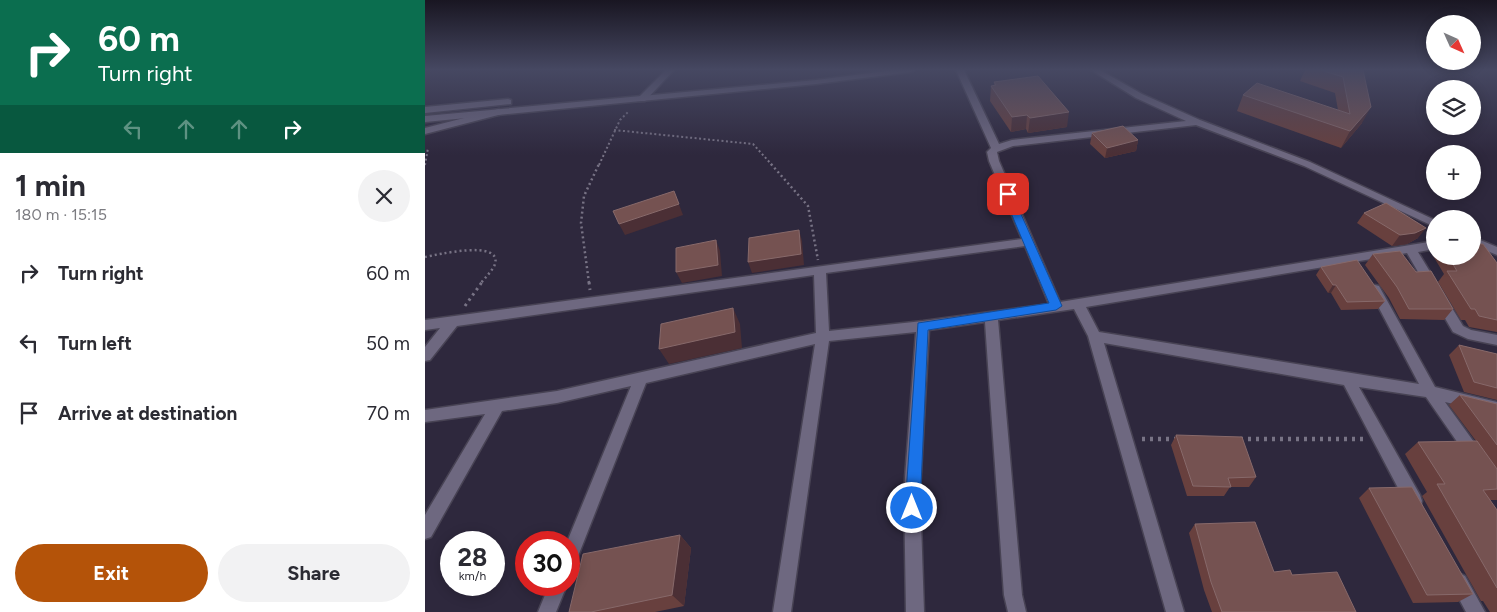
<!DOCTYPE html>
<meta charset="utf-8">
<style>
body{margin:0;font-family:Figtree,sans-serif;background:#f2f2f3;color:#2b2b33;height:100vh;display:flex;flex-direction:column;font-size:19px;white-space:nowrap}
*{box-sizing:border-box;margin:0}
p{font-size:16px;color:#7c7c81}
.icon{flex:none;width:28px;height:28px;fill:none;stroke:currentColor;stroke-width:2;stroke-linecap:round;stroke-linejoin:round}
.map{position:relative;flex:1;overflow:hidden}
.details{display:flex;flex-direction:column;background:#fff;width:425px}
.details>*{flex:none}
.guide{background:#0b6e4f;color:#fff;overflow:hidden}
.needle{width:32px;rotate:135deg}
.fabs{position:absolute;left:1001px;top:15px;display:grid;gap:10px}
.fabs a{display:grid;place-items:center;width:55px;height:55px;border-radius:50%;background:#fff;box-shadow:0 2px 12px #0003;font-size:25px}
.speed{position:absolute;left:15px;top:531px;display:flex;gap:10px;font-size:25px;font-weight:700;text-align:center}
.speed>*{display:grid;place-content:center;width:65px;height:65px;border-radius:50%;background:#fff;box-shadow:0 2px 12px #0003;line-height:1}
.speed small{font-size:12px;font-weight:400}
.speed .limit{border:8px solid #d22;background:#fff;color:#111}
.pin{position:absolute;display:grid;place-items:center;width:42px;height:42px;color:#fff;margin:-21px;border-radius:10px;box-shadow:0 2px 8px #0006}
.me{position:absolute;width:55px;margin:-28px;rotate:0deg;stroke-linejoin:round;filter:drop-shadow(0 0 4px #0008)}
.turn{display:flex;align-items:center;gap:18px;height:105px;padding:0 15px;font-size:22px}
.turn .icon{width:65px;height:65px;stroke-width:2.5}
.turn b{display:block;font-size:35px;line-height:42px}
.lanes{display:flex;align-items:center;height:48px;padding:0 15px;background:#0003;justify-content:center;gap:25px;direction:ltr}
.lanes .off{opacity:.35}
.round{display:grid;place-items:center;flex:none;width:52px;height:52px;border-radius:26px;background:#f2f2f3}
.overview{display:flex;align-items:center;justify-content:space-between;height:85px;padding:0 15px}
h1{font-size:30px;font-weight:700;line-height:38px}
.cta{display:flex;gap:10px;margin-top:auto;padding:10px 15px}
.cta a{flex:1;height:58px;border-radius:30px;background:#b45309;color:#fff;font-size:20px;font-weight:700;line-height:58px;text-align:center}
.cta a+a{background:#f2f2f3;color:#2b2b33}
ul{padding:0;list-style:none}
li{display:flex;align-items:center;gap:15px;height:70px;padding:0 15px}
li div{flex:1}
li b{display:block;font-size:19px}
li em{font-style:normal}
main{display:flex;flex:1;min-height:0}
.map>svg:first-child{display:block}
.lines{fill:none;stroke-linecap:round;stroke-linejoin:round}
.street-casing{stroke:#484354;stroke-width:3}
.secondary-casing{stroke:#484354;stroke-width:3}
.path-far3{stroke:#787385;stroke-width:2;stroke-dasharray:2 2.5;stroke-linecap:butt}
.path-far2{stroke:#787385;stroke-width:2.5;stroke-dasharray:2 3;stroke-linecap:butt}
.path-far1{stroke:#787385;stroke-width:3;stroke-dasharray:2.5 4;stroke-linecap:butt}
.path{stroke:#787385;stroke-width:4.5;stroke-dasharray:3 5;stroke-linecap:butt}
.street{fill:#6e6880;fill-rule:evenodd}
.secondary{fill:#6e6880;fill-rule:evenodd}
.wall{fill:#68403e}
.shaded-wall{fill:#4b2f35}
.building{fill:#755251;stroke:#87696a}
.route{fill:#1a73e8;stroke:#114b97}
</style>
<main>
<section class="details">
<div class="guide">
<div class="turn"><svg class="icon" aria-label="right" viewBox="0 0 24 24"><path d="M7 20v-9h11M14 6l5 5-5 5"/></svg><div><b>60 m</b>Turn right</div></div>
<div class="lanes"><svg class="icon off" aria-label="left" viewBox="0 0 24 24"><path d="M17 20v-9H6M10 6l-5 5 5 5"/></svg><svg class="icon off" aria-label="ahead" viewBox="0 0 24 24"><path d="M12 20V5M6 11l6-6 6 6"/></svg><svg class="icon off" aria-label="ahead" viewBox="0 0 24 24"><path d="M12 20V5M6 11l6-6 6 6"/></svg><svg class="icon" aria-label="right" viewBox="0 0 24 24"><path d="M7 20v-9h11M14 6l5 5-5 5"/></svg></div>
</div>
<div class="overview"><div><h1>1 min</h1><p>180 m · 15:15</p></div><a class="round"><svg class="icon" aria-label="close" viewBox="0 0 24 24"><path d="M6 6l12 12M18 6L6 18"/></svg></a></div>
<ul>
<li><svg class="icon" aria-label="right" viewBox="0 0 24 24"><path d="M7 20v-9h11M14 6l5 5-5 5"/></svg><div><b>Turn right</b></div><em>60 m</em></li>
<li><svg class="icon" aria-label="left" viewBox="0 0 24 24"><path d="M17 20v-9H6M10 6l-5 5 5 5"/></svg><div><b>Turn left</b></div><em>50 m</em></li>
<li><svg class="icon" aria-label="arrive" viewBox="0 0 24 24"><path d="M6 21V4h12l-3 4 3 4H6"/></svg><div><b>Arrive at destination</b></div><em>70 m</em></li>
</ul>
<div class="cta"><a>Exit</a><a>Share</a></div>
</section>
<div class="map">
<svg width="1072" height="612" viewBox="0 0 1072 612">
<rect width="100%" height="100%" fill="#2e283d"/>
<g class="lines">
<defs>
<path id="street" d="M241,70H249L220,101H214V97Z
M531,70H539L574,144L587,140L761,121L711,98L666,70H675L717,94L775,120L885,162L1010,220V227L879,166L771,125L588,146L572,152L574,161L635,302L1010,241V249L993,252L1038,326L1046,330L1072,335V345L1043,339L1028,332L982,253L661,307L674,332L994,384L944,289L950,285L954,286L1010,387L1072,402V414L1020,402L1054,449L1057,454L1054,459L1049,461L1044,459L1001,397L934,387L995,495L997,501L995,507L989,509L983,507L919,385L679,343L759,612H741L663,336L649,309L573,320L597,595L601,612H583L579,595L560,322L504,330L495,491L499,612H481L479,491L491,332L404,341L366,612H348L390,344L221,383L150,564L144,567V542H142L206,386L132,403L77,411L6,537L0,539V515L60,414L0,422V410L132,391L391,333L389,275L32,326L5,360L0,361V347L15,328L0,330V320L597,239L564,161L562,152L566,148ZM600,246L624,304L498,321L404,331L401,273Z
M74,109L78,112L77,114L0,134V128Z
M1048,237L1072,247V255L1048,245Z
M1034,573L1040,576L1060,612H1041L1025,582L1028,576Z
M124,585H142L131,612H113Z"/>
<path id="secondary" d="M469,70H490L486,72L391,84L0,122V116L391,80Z
M83,99L86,100V104L0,113V107Z"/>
</defs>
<use href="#street" class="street-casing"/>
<use href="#secondary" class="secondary-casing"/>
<path class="path-far3" d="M189,130L328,144L347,165
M0,165L3,148
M174,165L195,120L204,111"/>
<path class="path-far2" d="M346,164L383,206L393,260
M0,257C11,255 77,239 70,264C68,270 60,278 56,283
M164,283L156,223L159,196L174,164"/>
<path class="path-far1" d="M164,282L165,290
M40,306L57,282"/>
<path class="path" d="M717,439H753
M815,439H938"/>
<use href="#street" class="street"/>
<use href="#secondary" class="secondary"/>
</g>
<path class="wall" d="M880,70H938L937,123L916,148L812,111L818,95L913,110L910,93L875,81Z
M569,82L642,127L603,133L601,129L586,132L565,101L566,86H569Z
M667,133L713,140L711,151L680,158L665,144Z
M939,213L993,238L982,244L967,246L932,223Z
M1010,251V256H1048L1072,263V332L1044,327L1040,320H1036L1013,282L1019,274L1007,254Z
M948,254L991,272L1028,309L1019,320L975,319L964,298L940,265Z
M896,267L960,301L953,309L916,310L906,293H903L891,275Z
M1034,345L1072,354V400L1039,392L1024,355Z
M1035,395L1072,404V500H1065L1072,510V612H1065L1058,601H1056L997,496L1002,492L980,454L993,442L1051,441L1024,405Z
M751,435L831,477L824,487H805L799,496H762L746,445Z
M944,488L1048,594L1033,602L988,603L934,498Z
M770,524L849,572L867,575L931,612H787L779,590L764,533Z
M255,535L266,548L259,606L230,612H144Z"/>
<path class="shaded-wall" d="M946,107L937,123L916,148L925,131Z
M644,112L642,127L603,133L605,118Z
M602,115L601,129L586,132L587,117Z
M713,140L711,151L680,158L682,148Z
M249,191L258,215L200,235L194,224Z
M1001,228L993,238L982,244L967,246L975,235Z
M374,230L377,241L379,265L327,273L323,262Z
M291,240L295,251L297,276L257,283L251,272Z
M908,285H911L906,293H903Z
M308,308L315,324L317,348L244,364L234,349Z
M255,535L266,548L259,606L247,595Z"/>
<path class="building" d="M896,70H938L946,107L925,131L818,95L832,83L925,114L918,77Z
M613,76L644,112L605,118L602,115L587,117L566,86L571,85L569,82Z
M698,126L713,140L682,148L667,133Z
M249,191L254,204L194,224L188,211Z
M961,203L1001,228L990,233L975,235L939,213Z
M374,230L376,254L323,262L324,238Z
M291,240L293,265L251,272V248Z
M1048,244H1058L1072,263V320L1054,316L1050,309H1046L1022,271H1032L1023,256H1048Z
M975,251L991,272L1006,271L1028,309H984L972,287L948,254Z
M932,260L960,301L922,302L911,285H908L896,267Z
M308,308L310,332L234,349L236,324Z
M1034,345L1072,354V388L1049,382Z
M1035,395L1072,404V445Z
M751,435L817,437L831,477L803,478L806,487L768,486Z
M1052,441L1072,469V489L1058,490L1072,510V588L1012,484H1020L993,442Z
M987,487L1048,594L1002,595L944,488Z
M830,522L849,572L865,570L867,575L912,572L931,612H797L786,582L770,524Z
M255,535L247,595L166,612H144L158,554Z"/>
<linearGradient id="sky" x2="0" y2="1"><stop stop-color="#191622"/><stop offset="0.45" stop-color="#464862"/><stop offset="1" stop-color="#464862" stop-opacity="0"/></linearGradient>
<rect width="1072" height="155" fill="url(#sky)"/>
<path class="route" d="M583,191L587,194L637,306L631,310L503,330L495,508L493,514L487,516L482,514L480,508L493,323L624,303L578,194Z"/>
</svg>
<div class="fabs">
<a><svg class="needle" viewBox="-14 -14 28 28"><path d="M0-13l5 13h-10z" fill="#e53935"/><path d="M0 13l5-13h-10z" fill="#7c7c81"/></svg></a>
<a><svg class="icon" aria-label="layers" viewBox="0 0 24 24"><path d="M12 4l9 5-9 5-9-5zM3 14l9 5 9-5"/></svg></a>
<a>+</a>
<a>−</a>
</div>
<div class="speed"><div>28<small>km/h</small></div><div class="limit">30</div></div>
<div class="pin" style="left:583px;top:194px;background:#d93025"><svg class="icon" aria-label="arrive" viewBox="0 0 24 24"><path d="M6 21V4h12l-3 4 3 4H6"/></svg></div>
<svg class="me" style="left:487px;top:508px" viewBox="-20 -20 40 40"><circle r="17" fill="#1a73e8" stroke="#fff" stroke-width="3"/><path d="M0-11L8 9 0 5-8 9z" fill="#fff"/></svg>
</div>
</main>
